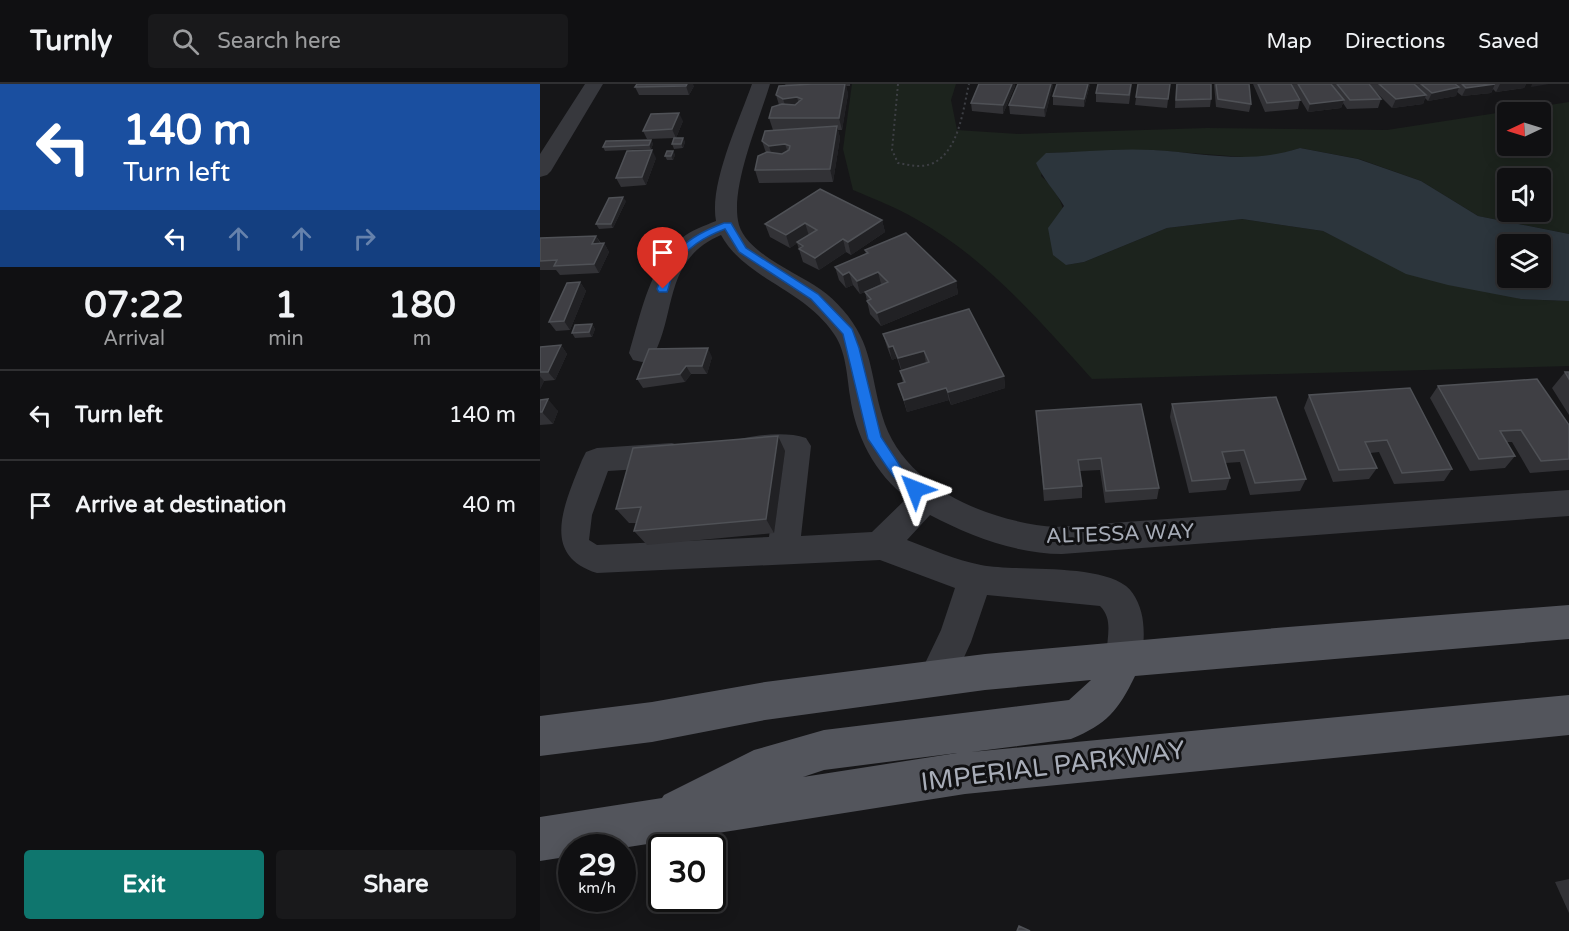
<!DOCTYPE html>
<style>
body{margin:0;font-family:"Varela Round",sans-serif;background:#19191b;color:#f1f3f6;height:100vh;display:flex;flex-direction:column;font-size:22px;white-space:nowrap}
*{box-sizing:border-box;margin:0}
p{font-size:20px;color:#9c9d9f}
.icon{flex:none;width:33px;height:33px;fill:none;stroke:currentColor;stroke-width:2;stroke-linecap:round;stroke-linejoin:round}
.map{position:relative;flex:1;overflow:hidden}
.sheet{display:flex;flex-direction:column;background:#101012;width:540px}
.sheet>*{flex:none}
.top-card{background:#1a4fa0;color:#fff;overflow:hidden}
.needle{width:39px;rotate:266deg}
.fabs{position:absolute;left:957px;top:18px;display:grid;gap:12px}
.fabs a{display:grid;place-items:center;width:54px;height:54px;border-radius:6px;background:#101012;box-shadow:0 3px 15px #0003,0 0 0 2px #303032;font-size:30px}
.speed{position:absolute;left:18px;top:750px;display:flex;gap:12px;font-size:30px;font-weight:700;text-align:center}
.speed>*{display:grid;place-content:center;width:78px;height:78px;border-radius:50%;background:#101012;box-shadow:0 3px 15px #0003,0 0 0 2px #303032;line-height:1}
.speed small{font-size:15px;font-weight:400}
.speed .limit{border:3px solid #111;border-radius:9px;background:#fff;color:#111}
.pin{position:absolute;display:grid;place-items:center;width:51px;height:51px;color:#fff;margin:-62px -26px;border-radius:50% 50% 50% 0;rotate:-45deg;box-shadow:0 0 6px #0007}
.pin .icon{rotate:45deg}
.me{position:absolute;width:66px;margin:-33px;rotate:315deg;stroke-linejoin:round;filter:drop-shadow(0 0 4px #0008)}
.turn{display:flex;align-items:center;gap:21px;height:126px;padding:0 24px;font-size:27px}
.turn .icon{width:78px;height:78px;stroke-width:2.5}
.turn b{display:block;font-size:42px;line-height:51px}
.lanes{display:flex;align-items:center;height:57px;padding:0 24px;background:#0003;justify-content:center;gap:30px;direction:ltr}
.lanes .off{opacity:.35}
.eta{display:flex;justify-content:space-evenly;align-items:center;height:102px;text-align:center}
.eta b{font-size:36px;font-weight:800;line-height:42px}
.button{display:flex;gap:12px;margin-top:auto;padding:12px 24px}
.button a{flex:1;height:69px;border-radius:6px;background:#0f766e;color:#fff;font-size:24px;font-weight:800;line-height:69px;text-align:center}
.button a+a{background:#19191b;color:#f1f3f6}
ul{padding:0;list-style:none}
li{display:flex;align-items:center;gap:18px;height:90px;padding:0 24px;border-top:2px solid #303032}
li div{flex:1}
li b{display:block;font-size:22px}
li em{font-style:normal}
header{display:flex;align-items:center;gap:36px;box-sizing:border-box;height:84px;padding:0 30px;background:#101012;border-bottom:2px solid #303032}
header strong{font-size:28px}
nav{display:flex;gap:33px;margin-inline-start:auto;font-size:21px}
.search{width:420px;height:54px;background:#19191b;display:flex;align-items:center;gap:15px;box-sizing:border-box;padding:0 21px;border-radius:6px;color:#9c9d9f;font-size:22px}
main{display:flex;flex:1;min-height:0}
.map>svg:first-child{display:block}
.green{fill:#1c231d;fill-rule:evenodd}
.water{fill:#2c353c;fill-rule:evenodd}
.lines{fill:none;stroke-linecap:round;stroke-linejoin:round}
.path{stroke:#3d3f44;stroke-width:2;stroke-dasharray:2 3;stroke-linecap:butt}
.minor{fill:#37383d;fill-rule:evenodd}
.major{fill:#53555c;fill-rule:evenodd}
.wall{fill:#323236}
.shaded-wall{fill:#212124}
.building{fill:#3f3f44;stroke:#4f5156;stroke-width:1.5}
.route{fill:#1a73e8;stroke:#114b97;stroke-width:1.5}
.labels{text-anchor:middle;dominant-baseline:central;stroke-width:6;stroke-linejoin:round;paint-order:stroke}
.street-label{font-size:21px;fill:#a8adb8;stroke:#111113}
.near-street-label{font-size:26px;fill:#a8adb8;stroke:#111113}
</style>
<header>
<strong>Turnly</strong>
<div class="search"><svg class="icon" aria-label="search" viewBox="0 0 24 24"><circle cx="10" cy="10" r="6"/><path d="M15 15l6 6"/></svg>Search here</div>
<nav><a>Map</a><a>Directions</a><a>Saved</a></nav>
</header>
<main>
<section class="sheet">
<div class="top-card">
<div class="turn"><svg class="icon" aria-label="left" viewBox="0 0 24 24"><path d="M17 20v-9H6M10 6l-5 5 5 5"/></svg><div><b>140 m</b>Turn left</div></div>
<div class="lanes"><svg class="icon" aria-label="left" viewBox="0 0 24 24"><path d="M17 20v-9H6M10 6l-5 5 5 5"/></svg><svg class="icon off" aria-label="ahead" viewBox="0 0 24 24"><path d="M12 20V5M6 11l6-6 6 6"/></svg><svg class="icon off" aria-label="ahead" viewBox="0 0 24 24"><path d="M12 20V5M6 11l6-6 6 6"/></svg><svg class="icon off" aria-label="right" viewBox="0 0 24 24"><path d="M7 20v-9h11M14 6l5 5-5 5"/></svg></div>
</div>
<div class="eta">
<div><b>07:22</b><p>Arrival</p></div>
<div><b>1</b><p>min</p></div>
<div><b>180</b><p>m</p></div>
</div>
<ul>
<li><svg class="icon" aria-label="left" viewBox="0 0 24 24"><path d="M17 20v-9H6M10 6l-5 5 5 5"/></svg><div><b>Turn left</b></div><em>140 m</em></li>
<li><svg class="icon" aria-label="arrive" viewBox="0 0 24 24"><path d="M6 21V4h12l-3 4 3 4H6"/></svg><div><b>Arrive at destination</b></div><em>40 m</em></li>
</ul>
<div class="button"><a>Exit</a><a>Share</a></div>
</section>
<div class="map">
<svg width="1029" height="847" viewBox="0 0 1029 847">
<rect width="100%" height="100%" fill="#161618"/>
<path class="green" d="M312,0H416L411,16L417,46L479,50L667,44L847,46L1029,18V150L938,132L881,97L819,75L760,64L738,71L716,74L611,66L507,69L501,92C532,120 525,143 526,181L544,178L627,144L702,135L783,147L821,166L981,215L1029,217V282L552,295C499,236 446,174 376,135C356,123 334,115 313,106L303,65ZM968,28H1000V62H968ZM968,94H1000V128H968Z"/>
<path class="water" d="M760,64L818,75L881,97L938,132L1029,150V217L981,215L908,201L866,190L783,147L702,135L627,144L544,178L526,181L513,171L508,144L524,122C515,107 503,95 496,79L506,69C542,68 578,64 613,66C665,69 708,81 760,64ZM968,160H1000V194H968Z"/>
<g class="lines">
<path class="path" d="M358,0L352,66L358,79C369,81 380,84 391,80C419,69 423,25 429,0"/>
<path class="minor" d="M45,0H63L11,87L7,91L0,93V70Z
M212,0H230C219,37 189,105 199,141C208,170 256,188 280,205C289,211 296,218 303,226C333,260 330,291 342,331C362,403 448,438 516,443L1029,406V432L522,470C477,470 430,452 390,431L367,456C391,465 415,476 441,481C479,488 555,479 586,502C596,510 602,526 603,538C605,555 603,573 596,588L583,593L570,588C560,564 578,540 560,522L447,511L431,558L409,606L396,612L383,606L378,594L401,546L415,504L340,476L57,489C0,471 24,421 42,376L46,368L57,364L132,359L143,363L147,371L143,379L132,383L68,387L52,431L49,456L57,461L229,453L239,375L200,377L189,374L185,366L189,358C211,351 245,347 266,354L271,362L261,452L332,448L367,414C335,390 315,351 310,312C307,292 306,267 294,250C264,205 205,195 181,151C121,177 138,231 111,276L102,278L93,276L89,269C101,230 109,182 142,154C151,146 164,142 176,137C169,100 199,37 212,0Z"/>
<path class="major" d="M1029,521V555L595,592C578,627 567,640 531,655L431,668L1029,611V651L425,710L82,764H32V772L0,777V733L122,714L124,711L214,666L284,646L529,616L551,596L445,606L225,636L112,658L0,672V632L112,618L225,598L445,570L748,543ZM417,669L263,693L284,686Z"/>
</g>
<path class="wall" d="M245,0H310V2H306L308,10L302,46H298L300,54L293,98L219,99L215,86L226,69L222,57L233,46L229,34L239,21L236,11L246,2Z
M478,0H513L505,33L470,30L469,21Z
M517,0H550L544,23L513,21V12Z
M558,0H592L589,20L556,18V9Z
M598,0H630L627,24L595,21Z
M636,0H671V15L670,23L635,24Z
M674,0H709L711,20L709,28L676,23Z
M713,0H986L984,4L956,8L953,5L951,9L922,12L917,8L916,12L888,17L885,14L883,20L852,24L834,6L841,15L838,24L807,25L803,19L801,24L768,28L756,8L760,16L758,25L725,28Z
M154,2L149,11H99L95,3Z
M475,2L463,30L432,27L431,19Z
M143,37L136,54L107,55L103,47Z
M143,54L145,58L143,64L134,65L132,60Z
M111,56L113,60L111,65L65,67L63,63Z
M133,67L135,71L133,76H127L125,72Z
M116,74L106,101L81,103L76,94Z
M86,117L73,144L59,145L56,140Z
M342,136L345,148L311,171L306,168L279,186L263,178L257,159L250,164L230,153L225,140Z
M56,152L61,159H64L69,168L59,189L20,191L16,186H0V154Z
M325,166L416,197L418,210L341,242L330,230L325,208L341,201L320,210L313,201L306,204L299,196L295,183L326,170Z
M40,198L46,207L30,246L16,247L9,238Z
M52,240L55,245L52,253L35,254L32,249Z
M343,250L464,292L465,304L411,321L409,316L367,328L362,312L358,300L363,299L360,287L361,286L357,274L352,276L347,263Z
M21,261L27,270L15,296L4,297L0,305V263Z
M172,273L167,290H151L145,298L103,304L97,295Z
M1025,288H1029V331L1012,304Z
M898,302L1029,341V386L990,389L972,358H967L975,372L965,384L930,387L890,314Z
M769,311L912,385L904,397L854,400L839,368L830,369L837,384L829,395L793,398L764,324Z
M0,316L18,327L13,340L0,341Z
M632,320L766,395L760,407L710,411L700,378L685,379L690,394L686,406L649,409L630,333Z
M496,327L619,404L617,415L565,419L560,386L540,387L542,402V414L504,417Z
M238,352L245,367L234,449L107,461L94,447L97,439H89L76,425Z
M1029,795V829L1015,798Z"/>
<path class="shaded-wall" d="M147,0H153L154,2L149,11L146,2Z
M305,0H306L308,10L302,46L299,34Z
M472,0H475V2L463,30V21Z
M511,0H513V2L505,33L504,24Z
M548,0H550L544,23V15Z
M955,0L951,9L922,12L926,4Z
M960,0H986L984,4L956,8Z
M992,0H1009L991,3Z
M919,3L916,12L888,17L892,9Z
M886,11L883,20L852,24L856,15Z
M257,13L260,25L247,27L243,15Z
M804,16L801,24L768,28L770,20Z
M139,29L143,37L136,54L132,45Z
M297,42L300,54L293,98L290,85Z
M143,54L145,58L143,64L141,60Z
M111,56L113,60L111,65L109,61Z
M245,60L249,72L233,75L229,62Z
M112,66L116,74L106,101L102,93Z
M133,67L135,71L133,76L131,72Z
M83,113L86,117L73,144L71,140Z
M342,136L345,148L311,171L308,158Z
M265,139L269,152L250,164L246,151Z
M56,152L61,161L52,160Z
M303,155L306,168L279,186L275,174Z
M64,159L69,168L59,189L54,180Z
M309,188L313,201L306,204L303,191Z
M338,188L341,200L320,210L317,197Z
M416,197L418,210L341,242L337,229Z
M40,198L46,207L30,246L24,237Z
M52,240L55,245L52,253L49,248Z
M21,261L27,270L15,296L8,288Z
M353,262L357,274L352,276L349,263Z
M168,264L172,273L167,290L162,282Z
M384,267L386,280L362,287L358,274Z
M146,282L151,290L145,298L140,290Z
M0,292L4,297L0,305Z
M464,292L465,304L411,321L408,308Z
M406,304L409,316L367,328L364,316Z
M8,315L18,327L13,340L2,328Z
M238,352L245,367L234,449L226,435Z"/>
<path class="building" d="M97,0H147L146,2L95,3Z
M272,0H305L299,34H229L232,23L242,20L255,21L262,15L257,13L243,15L236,11L239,2Z
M439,0H472L463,21L431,19Z
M478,0H511L504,24L469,21Z
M517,0H548L544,15L513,12Z
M558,0H591L589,11L556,9Z
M598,0H630L628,15L596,13Z
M637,0H671V15L636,16Z
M676,0H709L711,20L678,15Z
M718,0H751L760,16L727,19Z
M758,0H791L804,16L770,20Z
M797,0H829L841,15L810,16Z
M839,0H874L886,11L856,15Z
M881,0H915L919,3L892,9Z
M922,0H955L926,4Z
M139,29L132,45L103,47L111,30Z
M297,42L290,85L215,86L218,72L227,68L242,70L249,66L250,62L245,60L229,62L222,57L225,47Z
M134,54H143L141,60H132Z
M111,56L109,61L63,63L66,57Z
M112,66L102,93L76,94L87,67Z
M127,67H133L131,72H125Z
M280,105L342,136L308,158L303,155L275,174L259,165L263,162L257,158L277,146L265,139L246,151L225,140Z
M83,113L71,140H56L69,114Z
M366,149L416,197L337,229L327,217L331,215L325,208L348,198L338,188L317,197L309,188L303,191L295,183L328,169L325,166Z
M56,152L52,160L64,159L54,180L14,182L17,176L0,177V154Z
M40,198L24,237L9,238L27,199Z
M429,225L464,292L408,308L406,304L364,316L358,300L365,298L360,287L389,278L384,267L358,274L353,262L349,263L343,250Z
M52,240L49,248L32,249L35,241Z
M21,261L8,288H0V263Z
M168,264L162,282H146L140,290L97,295L109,265Z
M1025,288H1029V295Z
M997,295L1029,341V375L1001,377L981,346L960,347L975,372L939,375L898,302Z
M870,304L912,385L862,389L847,356L825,358L837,384L799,386L769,311Z
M736,313L766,395L715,399L704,366L682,368L690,394L652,397L632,320Z
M8,315L2,328H0V316Z
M601,320L619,404L566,407L561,374L538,376L542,402L504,405L496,327Z
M238,352L226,435L94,447L101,423L76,425L93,364Z
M479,842L490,847H477Z"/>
<path class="route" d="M184,139H191L206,164L278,210L312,245L319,264L341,353L362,385L382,405L380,409H371L353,392L328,355L303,250L271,215L199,168L185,145C164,153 145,164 134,185C131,192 130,201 127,208H119L117,205C130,167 147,153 184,139Z"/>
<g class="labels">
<g class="street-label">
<text transform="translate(580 450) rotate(-2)">ALTESSA WAY</text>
</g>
<g class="near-street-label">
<text transform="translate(513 682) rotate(-7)">IMPERIAL PARKWAY</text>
</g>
</g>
</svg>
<div class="fabs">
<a><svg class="needle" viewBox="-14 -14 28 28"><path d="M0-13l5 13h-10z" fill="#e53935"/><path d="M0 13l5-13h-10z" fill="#9c9d9f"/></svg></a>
<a><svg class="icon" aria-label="sound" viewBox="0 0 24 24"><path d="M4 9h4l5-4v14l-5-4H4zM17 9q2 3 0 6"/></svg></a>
<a><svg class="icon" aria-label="layers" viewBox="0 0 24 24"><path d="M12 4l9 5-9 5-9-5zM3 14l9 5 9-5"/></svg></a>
</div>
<div class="speed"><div>29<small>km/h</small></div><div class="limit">30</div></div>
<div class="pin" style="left:123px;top:205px;background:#d93025"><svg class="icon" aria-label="arrive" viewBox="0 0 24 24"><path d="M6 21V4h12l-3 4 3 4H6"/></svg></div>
<svg class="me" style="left:375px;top:405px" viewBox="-20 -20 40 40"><path d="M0-17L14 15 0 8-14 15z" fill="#1a73e8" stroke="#fff" stroke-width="4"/></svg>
</div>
</main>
